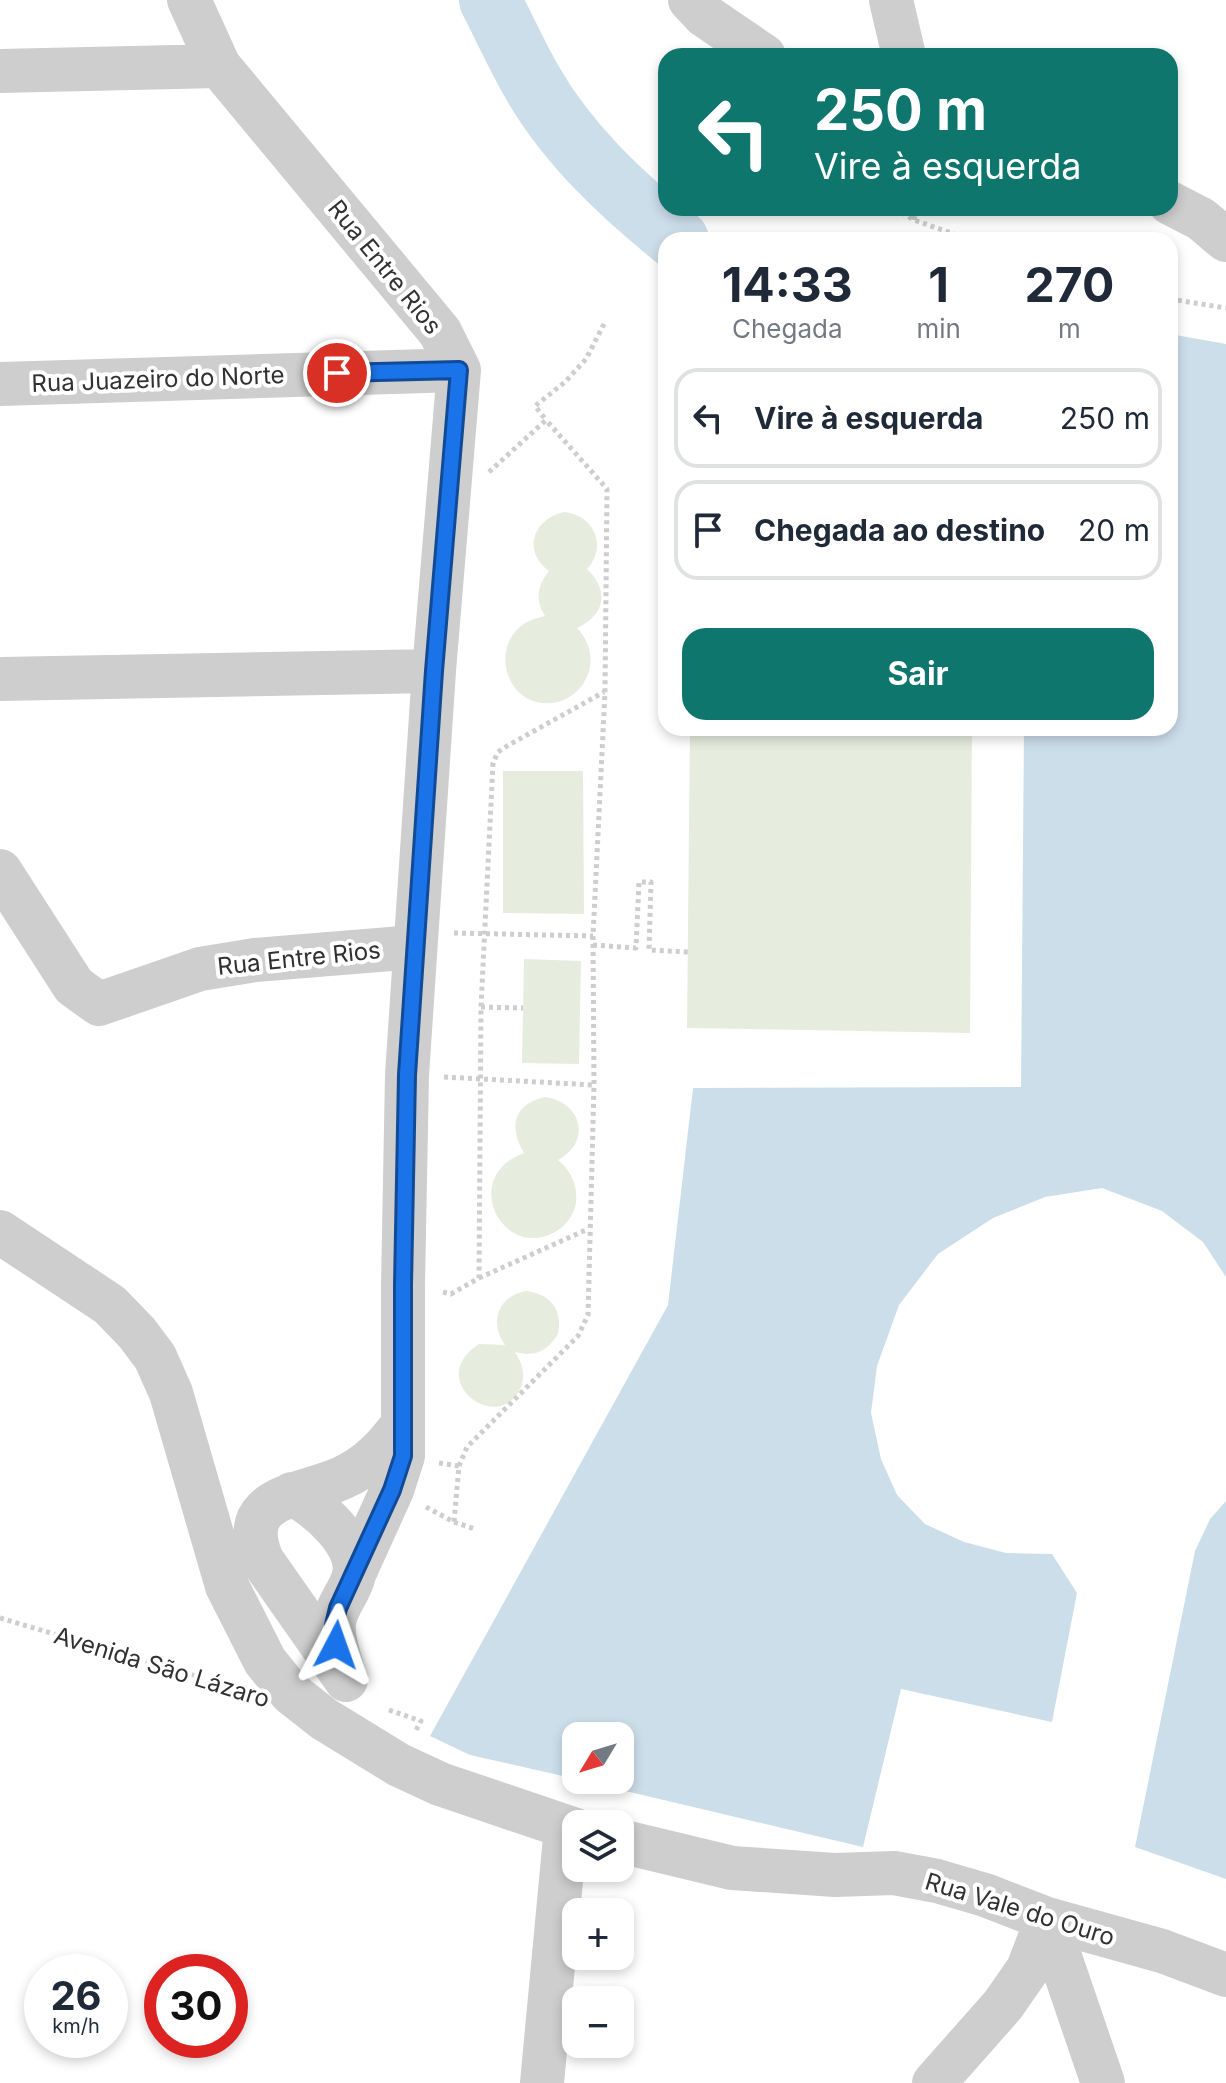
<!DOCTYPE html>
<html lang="pt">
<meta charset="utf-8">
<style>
body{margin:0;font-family:Inter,sans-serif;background:#f6f6f7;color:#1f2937;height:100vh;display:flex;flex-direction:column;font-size:30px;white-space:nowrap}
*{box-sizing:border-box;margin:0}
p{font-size:26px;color:#747a83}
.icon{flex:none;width:44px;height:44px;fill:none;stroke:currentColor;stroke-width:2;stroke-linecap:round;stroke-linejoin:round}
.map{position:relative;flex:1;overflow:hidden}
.panel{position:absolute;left:658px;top:232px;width:520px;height:504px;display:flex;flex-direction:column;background:#fff;border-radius:24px;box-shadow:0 4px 12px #0003}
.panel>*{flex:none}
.hud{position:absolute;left:658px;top:48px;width:520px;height:168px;border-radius:24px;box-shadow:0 4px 12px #0003;background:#0f766e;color:#fff;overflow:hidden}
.needle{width:52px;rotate:232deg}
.buttons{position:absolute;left:562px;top:1722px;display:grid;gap:16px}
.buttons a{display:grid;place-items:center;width:72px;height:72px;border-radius:16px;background:#fff;box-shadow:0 4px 12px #0003;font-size:40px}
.speed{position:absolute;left:24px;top:1954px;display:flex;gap:16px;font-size:40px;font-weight:700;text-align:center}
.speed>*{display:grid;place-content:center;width:104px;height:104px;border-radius:50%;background:#fff;box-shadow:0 4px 12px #0003;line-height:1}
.speed small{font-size:20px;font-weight:400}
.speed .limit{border:12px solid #d22;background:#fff;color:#111}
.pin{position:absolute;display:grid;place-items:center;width:68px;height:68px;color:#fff;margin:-34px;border:4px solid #fff;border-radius:50%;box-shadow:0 2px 8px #0007}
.me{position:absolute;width:88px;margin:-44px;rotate:4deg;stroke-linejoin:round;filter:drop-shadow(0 0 6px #0008)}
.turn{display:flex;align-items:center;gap:28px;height:168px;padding:0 24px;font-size:36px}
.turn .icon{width:104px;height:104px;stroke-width:2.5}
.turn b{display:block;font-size:56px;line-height:68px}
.eta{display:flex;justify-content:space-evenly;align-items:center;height:136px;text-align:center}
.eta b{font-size:48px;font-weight:700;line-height:56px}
.action{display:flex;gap:16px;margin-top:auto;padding:16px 24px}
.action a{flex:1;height:92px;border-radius:24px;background:#0f766e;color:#fff;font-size:32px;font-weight:700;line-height:92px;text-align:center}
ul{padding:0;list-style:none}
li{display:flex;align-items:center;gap:24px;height:100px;margin:0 16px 12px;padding:0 8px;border:4px solid #e0e1e3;border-radius:24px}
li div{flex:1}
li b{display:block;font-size:30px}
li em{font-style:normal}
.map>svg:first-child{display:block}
.green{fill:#e6eddf}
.water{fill:#cddeeb}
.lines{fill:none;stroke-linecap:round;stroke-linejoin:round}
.river{stroke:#cddeeb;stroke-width:62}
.path{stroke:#cecece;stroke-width:5;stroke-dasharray:4 4;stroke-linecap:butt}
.minor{stroke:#cecece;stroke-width:44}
.route-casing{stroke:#114b97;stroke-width:20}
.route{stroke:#1a73e8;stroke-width:14}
.labels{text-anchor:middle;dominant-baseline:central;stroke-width:8;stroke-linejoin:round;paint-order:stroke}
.street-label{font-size:24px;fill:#313131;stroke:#fff}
</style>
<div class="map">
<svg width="1226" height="2083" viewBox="0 0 1226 2083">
<rect width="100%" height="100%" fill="#fff"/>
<path class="green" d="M564,512C594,515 608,546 587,569C610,591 605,615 577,628C589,640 594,658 588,674C583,688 572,698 558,702C501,715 481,627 545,616C535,600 537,586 549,571C522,551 533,519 564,512Z
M690,728H972L970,1033L687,1028Z
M503,771H583L584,914L503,913Z
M524,959L581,961L579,1064L522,1063Z
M545,1097C582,1102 592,1142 558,1160C571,1171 578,1185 576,1203C574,1215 566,1226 555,1232C502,1261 459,1177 524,1153C508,1127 514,1104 545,1097Z
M526,1291C551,1294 563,1310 558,1334C547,1352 534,1357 515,1352C522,1363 526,1374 521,1387C499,1437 423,1380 479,1344L505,1345C489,1322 498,1296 526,1291Z"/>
<path class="water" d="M1170,334L1226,344V1277L1203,1242L1162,1211L1102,1188L1045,1197L993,1218L938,1254L899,1305L877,1366L871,1413L881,1459L897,1495L925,1524L964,1542L1006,1553L1052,1554L1077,1593L1052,1722L901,1689L863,1847L579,1780H620V1736H576V1779L470,1755L430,1736L668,1305L693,1088L1021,1087L1024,728H1170Z
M1226,1501V1879L1135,1847L1195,1551L1210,1519Z"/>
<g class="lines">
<path class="river" d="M490,0C504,27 517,56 532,82C568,145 623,196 678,240"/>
<path class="path" d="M895,208L914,220L971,240
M914,220L917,208
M1170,299L1226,308
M489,472L546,420L535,406L565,382L586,359L605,322
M454,933L593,936
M593,945L636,948L639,882H651L649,950L688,952
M481,1007L523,1008
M444,1077L594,1085
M479,1278L588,1229
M443,1292L451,1294L479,1278L481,1007L493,763L498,752L507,746L604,692
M439,1463L459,1466
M426,1507L454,1522L459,1466L467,1447L578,1336L588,1315L594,1085L593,936L605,692L607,489L546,420
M454,1522L475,1529
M0,1618L237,1688
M389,1710L421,1721L415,1732"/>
<path class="minor" d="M189,0L219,66L440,332L459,370L434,671L407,1075L403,1285V1456L392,1490L354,1574
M690,0L704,15L764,56
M891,0L904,56
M0,71L219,66
M1170,203L1201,219L1226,240
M0,384L459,370
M0,679L434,671
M0,871L74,986L99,1004L200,969L255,960L415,947
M0,1232L110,1305L137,1333L155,1357L171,1393L227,1586L265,1661L291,1693L324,1719L399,1765L440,1784L576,1830
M292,1494C317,1506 361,1544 354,1575C350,1592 337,1604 334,1622C332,1638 339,1656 343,1671
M346,1680L262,1560C235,1495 300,1497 342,1478C369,1466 386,1447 403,1424
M620,1841L732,1868L835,1875L894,1873L937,1881L985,1895L1047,1919L1162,1951L1226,1975
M1047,1919L1103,2083
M542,2083L566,1827
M934,2083L1003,2005L1028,1969L1047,1919"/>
</g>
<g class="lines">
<defs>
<path id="route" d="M336,1645L334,1625L338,1608L392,1490L403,1456V1285L407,1075L434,671L459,370L337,373"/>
</defs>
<use href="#route" class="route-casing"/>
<use href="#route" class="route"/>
</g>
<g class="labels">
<g class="street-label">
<text transform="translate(385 267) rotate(51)">Rua Entre Rios</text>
<text transform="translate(158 379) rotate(-2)">Rua Juazeiro do Norte</text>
<text transform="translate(299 958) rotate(-6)">Rua Entre Rios</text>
<text transform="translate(162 1667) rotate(17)">Avenida São Lázaro</text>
<text transform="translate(1020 1909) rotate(17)">Rua Vale do Ouro</text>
</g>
</g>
</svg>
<div class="buttons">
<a><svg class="needle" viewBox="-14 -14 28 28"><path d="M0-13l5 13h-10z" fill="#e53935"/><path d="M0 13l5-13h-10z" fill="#747a83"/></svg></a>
<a><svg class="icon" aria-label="layers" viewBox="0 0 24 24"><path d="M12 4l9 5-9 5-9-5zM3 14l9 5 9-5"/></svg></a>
<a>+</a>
<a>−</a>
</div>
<div class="speed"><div>26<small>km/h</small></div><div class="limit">30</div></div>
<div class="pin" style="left:337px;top:373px;background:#d93025"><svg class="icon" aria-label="arrive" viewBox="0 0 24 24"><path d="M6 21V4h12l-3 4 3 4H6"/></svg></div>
<svg class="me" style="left:336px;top:1645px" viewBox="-20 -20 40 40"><path d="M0-17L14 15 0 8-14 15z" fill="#1a73e8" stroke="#fff" stroke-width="4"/></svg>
<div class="hud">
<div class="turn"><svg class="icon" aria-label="left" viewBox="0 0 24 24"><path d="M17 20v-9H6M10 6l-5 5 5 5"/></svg><div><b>250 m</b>Vire à esquerda</div></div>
</div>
<section class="panel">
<div class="eta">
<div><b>14:33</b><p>Chegada</p></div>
<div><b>1</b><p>min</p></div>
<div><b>270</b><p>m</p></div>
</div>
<ul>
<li><svg class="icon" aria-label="left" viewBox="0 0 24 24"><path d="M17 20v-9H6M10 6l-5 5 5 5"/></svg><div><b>Vire à esquerda</b></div><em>250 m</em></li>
<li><svg class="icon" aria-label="arrive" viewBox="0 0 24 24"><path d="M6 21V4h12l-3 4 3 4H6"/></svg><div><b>Chegada ao destino</b></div><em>20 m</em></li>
</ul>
<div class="action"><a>Sair</a></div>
</section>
</div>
